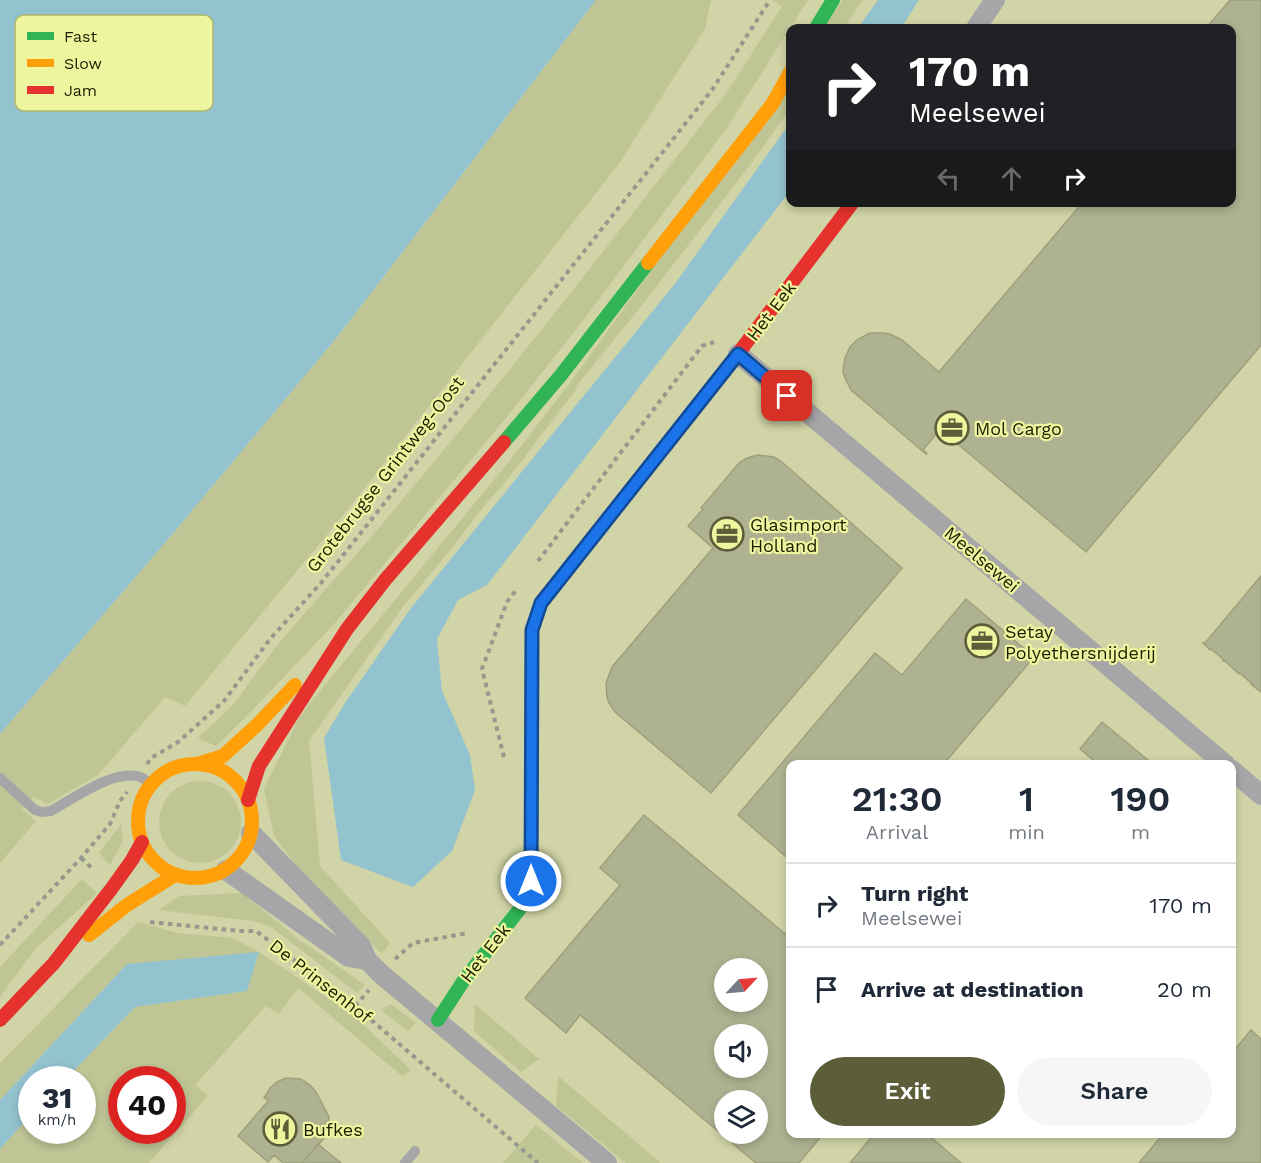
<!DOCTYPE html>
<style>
body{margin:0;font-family:"Work Sans",sans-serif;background:#f6f6f7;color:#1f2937;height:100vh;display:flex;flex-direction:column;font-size:22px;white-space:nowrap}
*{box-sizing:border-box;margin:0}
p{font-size:20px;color:#747a83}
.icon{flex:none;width:33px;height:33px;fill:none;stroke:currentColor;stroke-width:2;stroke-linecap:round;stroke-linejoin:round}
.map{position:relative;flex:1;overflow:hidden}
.drawer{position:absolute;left:786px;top:760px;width:450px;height:378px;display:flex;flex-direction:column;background:#fff;border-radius:12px;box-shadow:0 3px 9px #0003}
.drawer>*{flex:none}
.hud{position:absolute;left:786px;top:24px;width:450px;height:183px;border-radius:12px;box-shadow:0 3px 9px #0003;background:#202124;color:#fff;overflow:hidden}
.needle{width:39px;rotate:64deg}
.fabs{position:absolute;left:714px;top:958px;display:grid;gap:12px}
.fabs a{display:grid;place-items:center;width:54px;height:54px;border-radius:50%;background:#fff;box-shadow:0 3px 9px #0003;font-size:30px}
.speed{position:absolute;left:18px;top:1066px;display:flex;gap:12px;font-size:30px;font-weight:700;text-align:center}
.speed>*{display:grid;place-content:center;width:78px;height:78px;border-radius:50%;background:#fff;box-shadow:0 3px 9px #0003;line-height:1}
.speed small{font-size:15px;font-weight:400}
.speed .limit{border:9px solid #d22;background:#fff;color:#111}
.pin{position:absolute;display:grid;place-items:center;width:51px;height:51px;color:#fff;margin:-26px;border-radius:12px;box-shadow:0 3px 9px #0006}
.me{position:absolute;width:66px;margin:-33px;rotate:0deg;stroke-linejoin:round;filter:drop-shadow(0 0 4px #0008)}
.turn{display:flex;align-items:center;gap:21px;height:126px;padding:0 24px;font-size:27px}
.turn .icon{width:78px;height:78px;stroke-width:2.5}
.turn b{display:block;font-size:42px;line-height:51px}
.lanes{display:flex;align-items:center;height:57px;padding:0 24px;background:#0003;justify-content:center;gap:30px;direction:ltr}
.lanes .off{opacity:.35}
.eta{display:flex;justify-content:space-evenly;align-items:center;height:102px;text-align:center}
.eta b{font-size:36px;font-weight:600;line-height:42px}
.action{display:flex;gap:12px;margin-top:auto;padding:12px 24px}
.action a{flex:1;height:69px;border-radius:36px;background:#5c5e3a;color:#fff;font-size:24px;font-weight:600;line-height:69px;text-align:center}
.action a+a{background:#f6f6f7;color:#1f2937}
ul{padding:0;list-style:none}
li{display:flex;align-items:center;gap:18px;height:84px;padding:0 24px;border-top:2px solid #e0e1e3}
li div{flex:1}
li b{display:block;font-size:22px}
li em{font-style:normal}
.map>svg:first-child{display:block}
.green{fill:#c0c596;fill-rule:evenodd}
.water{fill:#93c3cf}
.building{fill:#afb291;stroke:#9ea17c;stroke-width:1.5;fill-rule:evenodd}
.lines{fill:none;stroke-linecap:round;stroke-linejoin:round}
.path{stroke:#97988e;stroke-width:4;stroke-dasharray:4.5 4.5;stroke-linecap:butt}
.lane{stroke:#a6a5a7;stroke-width:10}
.street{stroke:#a6a5a7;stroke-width:20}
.fast{stroke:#30b455;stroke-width:14}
.slow{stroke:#ff9f0a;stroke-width:14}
.jam{stroke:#e5322d;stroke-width:14}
.route-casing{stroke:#114b97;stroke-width:15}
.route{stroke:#1a73e8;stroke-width:10}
.labels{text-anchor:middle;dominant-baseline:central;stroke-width:4.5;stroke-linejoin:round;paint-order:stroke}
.street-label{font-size:18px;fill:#1d1f00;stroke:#edf69f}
.poi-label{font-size:18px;fill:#1d1f00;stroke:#edf69f;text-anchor:start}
.key{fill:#edf69f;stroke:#afb66f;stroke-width:1.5}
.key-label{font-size:16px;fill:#1d1f00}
</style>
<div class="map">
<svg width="1261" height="1163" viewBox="0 0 1261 1163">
<rect width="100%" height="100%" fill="#d0d4a6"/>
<path class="green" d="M596,0H711L705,29L618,165L349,508L185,706L165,697L98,775L48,804L33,797L22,809L36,821L0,863V734L170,537L338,336Z
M772,0H808L726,129L585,318L506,418L334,624L244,719L216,746L198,738L233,705L278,644L373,535L482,404L566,299L728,91L782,6Z
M843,0H863L844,28H824Z
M790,80V109L750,165L646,300L575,388L576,390L525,456H526L501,487L488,501L451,549L402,608L309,741L320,866L390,943L382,954L305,877L274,836L264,789L298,720L311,702L511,459L569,384Z
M159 822a41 41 0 1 1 82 0a41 41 0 1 1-82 0Z
M121,824L123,840L110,865L99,853Z
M82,879L97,893L36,948L0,997V967Z
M242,893L297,938L365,985L357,993L271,927L253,921L159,910L179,896Z
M138,922L178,933L233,938L259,952L353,1015L411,1070L403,1077L298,988L279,1014L266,1006L195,1085L208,1096L149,1163H0V1149L31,1115L32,1131H82V1080H65L135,1007L247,991L127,964L0,1100V1063ZM122,1080H172V1131H122Z
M391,1004L416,1023L408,1031L381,1010Z
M475,1004L539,1059L521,1072L474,1031Z
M558,1076L661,1163H626L556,1106Z
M536,1125L583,1163H503Z"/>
<path class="water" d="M0,0H596L338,336L170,537L0,734Z
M878,0H919L901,28H858Z
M790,123V191L487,585L458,600L437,639L442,691L470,755L475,790L452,851L413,887L341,860L324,738L345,703L411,608L674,285Z
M259,952L247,991L135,1007L65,1080H32L31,1115L0,1149V1100L127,964Z"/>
<path class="building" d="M1230,0H1261V345L1086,552L940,429L923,450L927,453L926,454L851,390L845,378L843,372L845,358L850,347L858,339L870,333H883L890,334L902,340L939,372L1083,202H1232V28H1206Z
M758,455L774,457L782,462L902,568L711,793L615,712L609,703L607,697L606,683L612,667L713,548L688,526L703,509L701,508L739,463L747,458Z
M1261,576V692L1252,685H1253L1240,673L1239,674L1225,661H1223L1224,660L1211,649L1210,650L1203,643H1205Z
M966,599L1034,657L943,765H790V860L738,815L875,653L902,675Z
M1102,722L1154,765H1099L1080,749Z
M644,815L790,938V1134H823L799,1163H756L580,1015L566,1033L525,998L620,885L600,868ZM724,969H758V1002H724ZM724,1035H758V1068H724ZM724,1101H758V1134H724Z
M1251,1030L1261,1039V1163H1139L1163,1134H1232V1053Z
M286,1078L301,1079L310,1085L316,1092L329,1117V1128L325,1137L302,1163H283L274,1155L268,1162L238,1136L269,1100L264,1098L270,1088L277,1082Z
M874,1134H927L961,1163H850Z
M318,1144L341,1163H302Z"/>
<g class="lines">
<path class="path" d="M538,561L702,346L714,342
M504,757L482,669L507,602L517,589
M147,764L151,758L178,742L224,701L270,639L321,583L712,90L770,0
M81,858L94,870
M150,922L240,931H256L355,1006L538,1163
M0,945L81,858L110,824L120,801L127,792
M395,959L413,943L468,933
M355,1006L369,990"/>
<path class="lane" d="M0,778L35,810L42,812L51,811C74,798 110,772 136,776C142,776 147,781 152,785
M405,1163L415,1151"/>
<path class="street" d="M976,28L995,0
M738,354L1226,765
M1232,770L1261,795
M251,833L361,946L367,960L381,974L607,1163
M226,870L349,957L367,960"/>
<path class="fast" d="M816,28L833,0
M504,442L561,375L648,263
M438,1020L464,980L519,910L531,881L532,630L535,622"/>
<path class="slow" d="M648,263L773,103L790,72
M535,622L541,603L731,363
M197,764L223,756L257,725L295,685
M138 821a57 57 0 1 1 114 0a57 57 0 1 1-114 0Z
M89,935L127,905L175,875"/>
<path class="jam" d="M731,363L853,202
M248,800L259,766L347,629L385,580L504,442
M0,1020L54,963L112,888L132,860L142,842"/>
</g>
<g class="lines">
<defs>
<path id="route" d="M531,881L532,630L541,603L738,354L787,396"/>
</defs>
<use href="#route" class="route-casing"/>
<use href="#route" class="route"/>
</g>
<defs>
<symbol id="office-ring" viewBox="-11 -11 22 22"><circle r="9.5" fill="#edf69f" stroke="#5c5e3a" stroke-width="1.5"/><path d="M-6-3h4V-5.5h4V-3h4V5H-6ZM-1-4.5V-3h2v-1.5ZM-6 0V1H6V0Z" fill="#5c5e3a"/></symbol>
<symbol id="restaurant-ring" viewBox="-11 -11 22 22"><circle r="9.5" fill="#edf69f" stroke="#5c5e3a" stroke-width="1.5"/><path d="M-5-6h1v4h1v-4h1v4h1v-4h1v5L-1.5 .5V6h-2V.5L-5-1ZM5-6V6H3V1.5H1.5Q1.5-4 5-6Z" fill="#5c5e3a"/></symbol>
</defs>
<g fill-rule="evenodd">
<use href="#office-ring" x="933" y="409" width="38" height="38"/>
<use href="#office-ring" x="708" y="515" width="38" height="38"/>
<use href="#office-ring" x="963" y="622" width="38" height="38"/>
<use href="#restaurant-ring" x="261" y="1110" width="38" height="38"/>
</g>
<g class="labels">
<g class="street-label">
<text transform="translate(771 311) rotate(-53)">Het Eek</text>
<text transform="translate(385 474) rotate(-52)">Grotebrugse Grintweg-Oost</text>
<text transform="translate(982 559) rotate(40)">Meelsewei</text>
<text transform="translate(485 953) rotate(-52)">Het Eek</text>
<text transform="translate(321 981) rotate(38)">De Prinsenhof</text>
</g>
<g class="poi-label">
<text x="975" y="428">Mol Cargo</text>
<text x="750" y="524">Glasimport<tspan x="750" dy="21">Holland</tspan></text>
<text x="1005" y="631">Setay<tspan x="1005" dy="21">Polyethersnijderij</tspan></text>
<text x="303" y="1129">Bufkes</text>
</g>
</g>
<rect x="15" y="15" width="198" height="96" rx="9" class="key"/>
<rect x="27" y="32" width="27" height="8" fill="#30b455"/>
<rect x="27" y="59" width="27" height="8" fill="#ff9f0a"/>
<rect x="27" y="86" width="27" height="8" fill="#e5322d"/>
<g class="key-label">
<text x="64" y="42">Fast</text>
<text x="64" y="69">Slow</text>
<text x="64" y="96">Jam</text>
</g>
</svg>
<div class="fabs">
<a><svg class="needle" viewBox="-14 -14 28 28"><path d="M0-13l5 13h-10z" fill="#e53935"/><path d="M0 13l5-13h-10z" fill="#747a83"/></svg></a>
<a><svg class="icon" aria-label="sound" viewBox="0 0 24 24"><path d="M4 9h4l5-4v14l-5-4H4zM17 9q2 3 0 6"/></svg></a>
<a><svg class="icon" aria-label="layers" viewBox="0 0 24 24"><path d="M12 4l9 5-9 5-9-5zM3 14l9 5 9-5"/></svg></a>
</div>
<div class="speed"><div>31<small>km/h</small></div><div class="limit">40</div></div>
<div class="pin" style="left:787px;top:396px;background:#d93025"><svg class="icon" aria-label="arrive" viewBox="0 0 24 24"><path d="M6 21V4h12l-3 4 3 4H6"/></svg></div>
<svg class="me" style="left:531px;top:881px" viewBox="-20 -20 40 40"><circle r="17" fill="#1a73e8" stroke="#fff" stroke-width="3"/><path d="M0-11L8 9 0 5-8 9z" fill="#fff"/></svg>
<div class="hud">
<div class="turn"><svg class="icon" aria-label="right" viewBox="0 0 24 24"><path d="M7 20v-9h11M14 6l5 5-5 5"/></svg><div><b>170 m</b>Meelsewei</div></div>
<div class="lanes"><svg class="icon off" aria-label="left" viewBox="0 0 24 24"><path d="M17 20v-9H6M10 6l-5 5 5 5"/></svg><svg class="icon off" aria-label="ahead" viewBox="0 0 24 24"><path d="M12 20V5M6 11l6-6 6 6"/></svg><svg class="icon" aria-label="right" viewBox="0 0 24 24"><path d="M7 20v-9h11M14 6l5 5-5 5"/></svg></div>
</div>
<section class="drawer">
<div class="eta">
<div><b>21:30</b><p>Arrival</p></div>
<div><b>1</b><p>min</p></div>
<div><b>190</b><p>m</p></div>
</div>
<ul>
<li><svg class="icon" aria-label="right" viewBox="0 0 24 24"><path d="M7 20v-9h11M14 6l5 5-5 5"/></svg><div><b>Turn right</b><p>Meelsewei</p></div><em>170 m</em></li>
<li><svg class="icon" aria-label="arrive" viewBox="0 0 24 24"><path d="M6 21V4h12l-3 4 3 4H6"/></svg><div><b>Arrive at destination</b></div><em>20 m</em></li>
</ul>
<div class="action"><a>Exit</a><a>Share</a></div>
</section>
</div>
